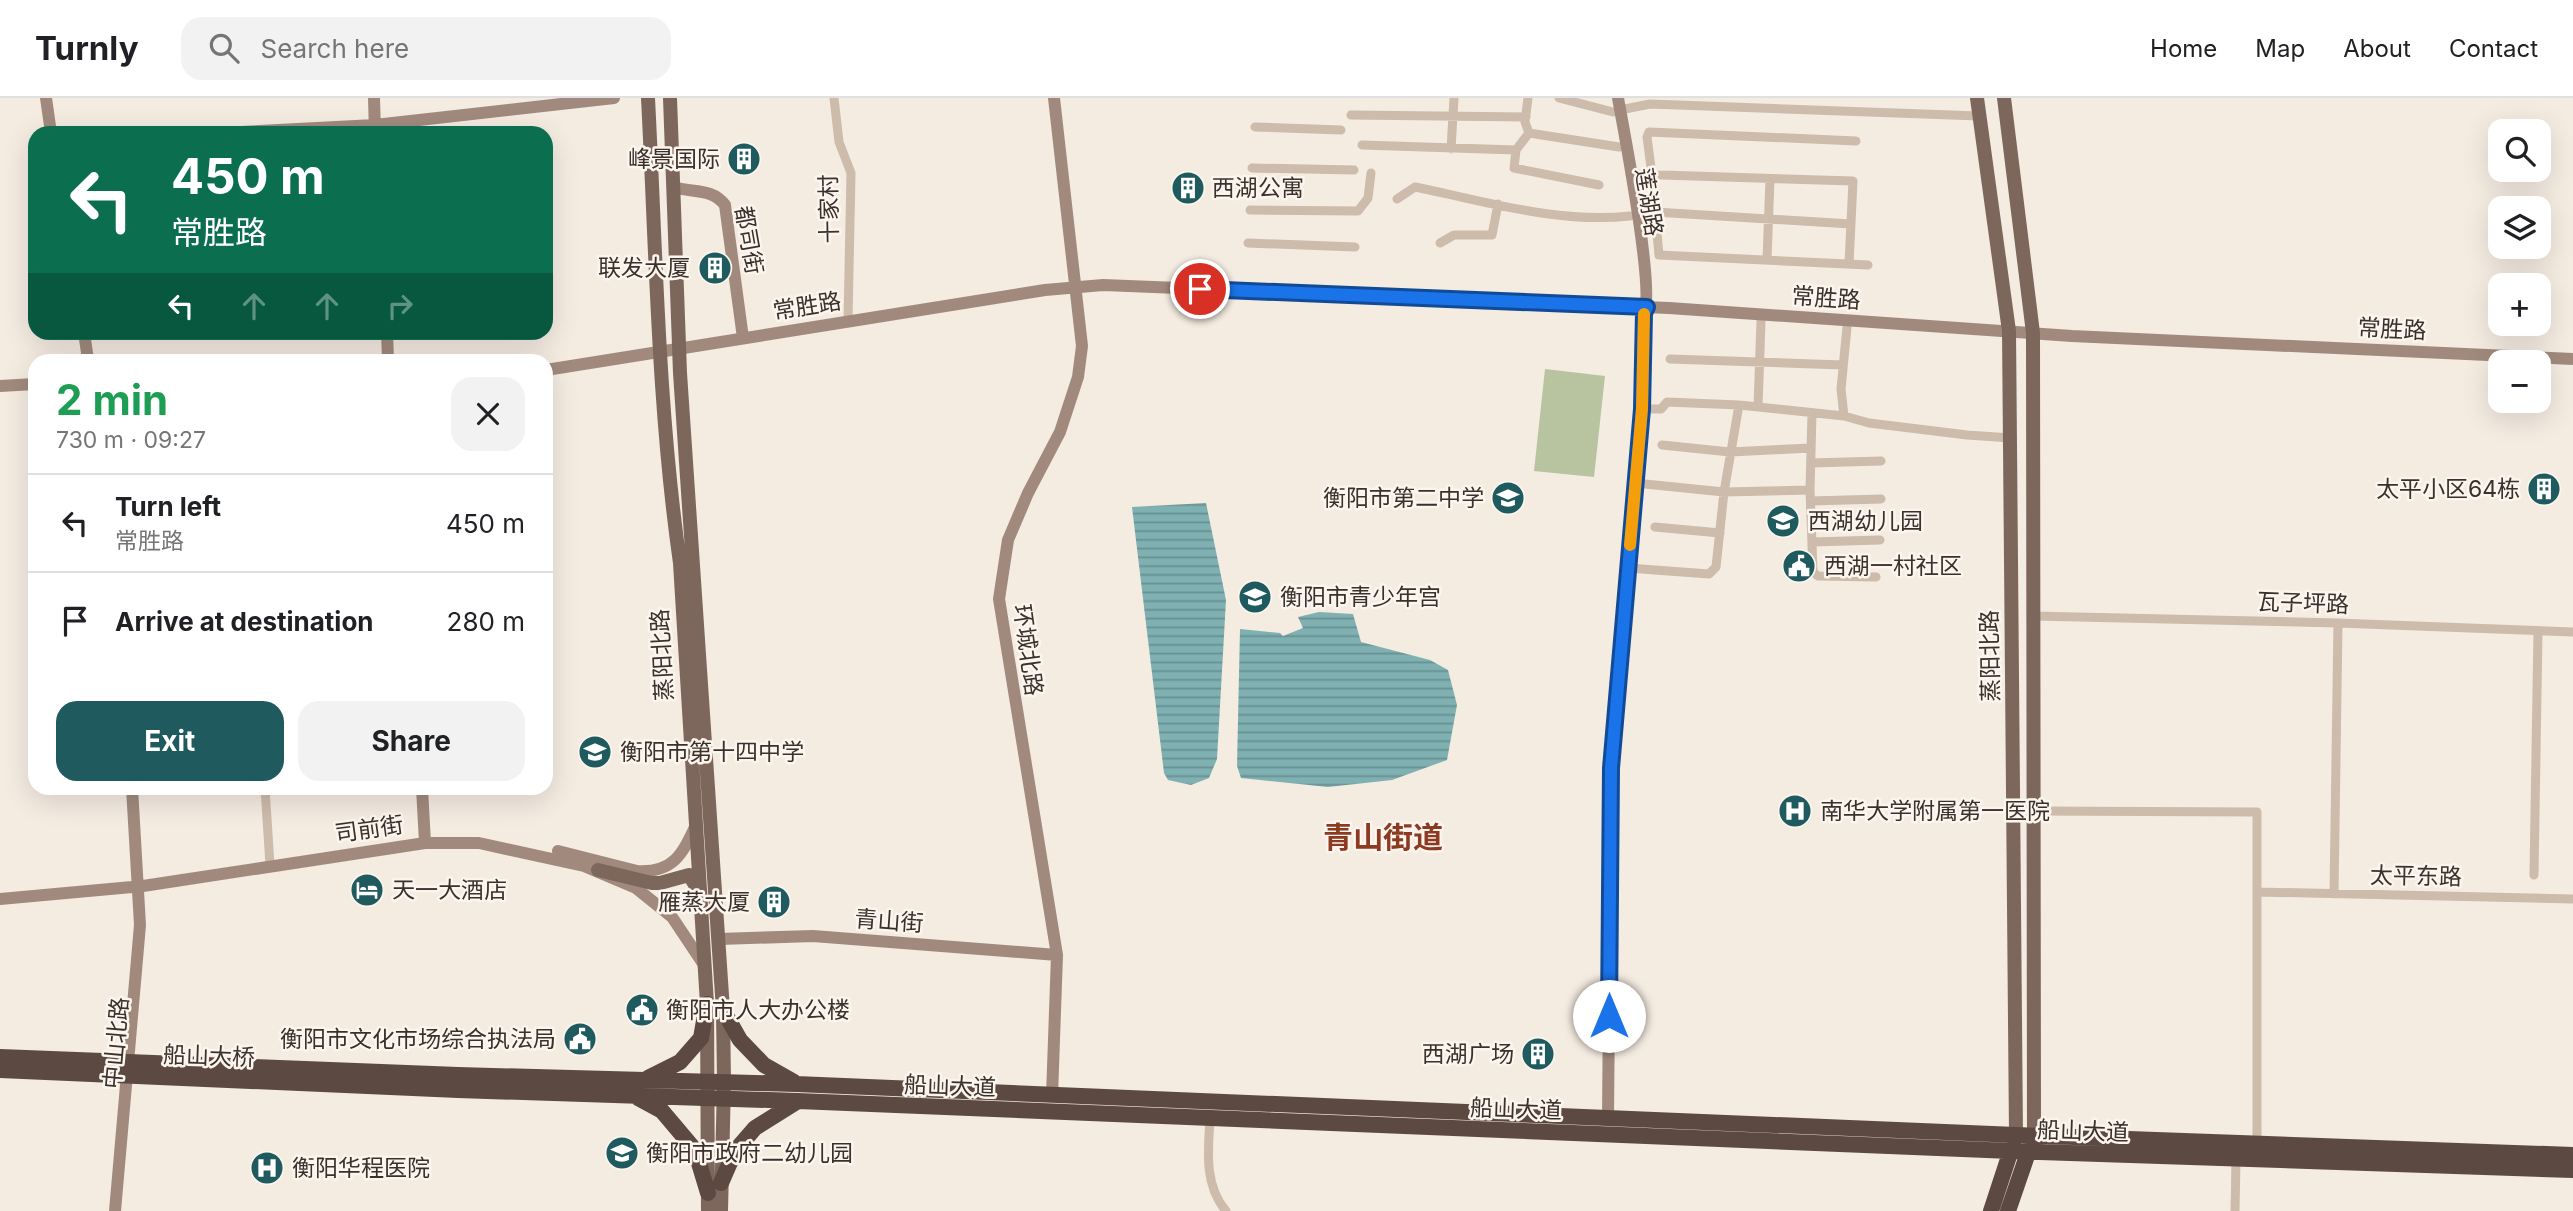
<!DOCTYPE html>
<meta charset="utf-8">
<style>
body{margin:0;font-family:Inter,"Noto Sans SC",sans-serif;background:#f2f2f2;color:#202124;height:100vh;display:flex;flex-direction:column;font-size:26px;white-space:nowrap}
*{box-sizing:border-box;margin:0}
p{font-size:23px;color:#757577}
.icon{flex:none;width:38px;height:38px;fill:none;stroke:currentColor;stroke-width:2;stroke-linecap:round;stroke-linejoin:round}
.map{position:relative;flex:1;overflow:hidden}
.details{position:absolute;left:28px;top:256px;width:525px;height:441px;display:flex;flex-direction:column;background:#fff;border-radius:21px;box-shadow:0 7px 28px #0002}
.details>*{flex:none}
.banner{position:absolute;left:28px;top:28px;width:525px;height:214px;border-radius:21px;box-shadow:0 7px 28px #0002;background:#0b6e4f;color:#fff;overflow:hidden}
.controls{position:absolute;left:2488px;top:21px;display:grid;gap:14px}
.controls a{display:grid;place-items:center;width:63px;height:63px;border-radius:14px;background:#fff;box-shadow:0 7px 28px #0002;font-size:35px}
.pin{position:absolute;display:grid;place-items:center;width:60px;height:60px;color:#fff;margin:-30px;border:4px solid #fff;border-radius:50%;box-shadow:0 2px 7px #0007}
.me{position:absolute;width:77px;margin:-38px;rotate:0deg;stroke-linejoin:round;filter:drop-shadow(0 0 5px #0008)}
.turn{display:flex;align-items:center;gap:24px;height:147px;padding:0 28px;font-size:32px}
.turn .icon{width:91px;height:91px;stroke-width:2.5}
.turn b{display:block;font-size:49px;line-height:60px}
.lanes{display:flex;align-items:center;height:66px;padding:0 28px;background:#0003;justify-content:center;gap:35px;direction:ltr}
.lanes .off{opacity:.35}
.round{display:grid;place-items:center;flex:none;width:74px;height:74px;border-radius:21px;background:#f2f2f2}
.headline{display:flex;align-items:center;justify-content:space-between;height:119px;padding:0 28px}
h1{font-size:42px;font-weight:700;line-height:52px;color:#1e9e55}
.button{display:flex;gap:14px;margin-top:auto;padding:14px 28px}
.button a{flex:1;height:80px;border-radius:21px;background:#1f5a5e;color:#fff;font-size:28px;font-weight:700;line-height:80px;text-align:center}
.button a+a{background:#f2f2f2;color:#202124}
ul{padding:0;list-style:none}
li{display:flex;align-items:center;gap:21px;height:98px;padding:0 28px;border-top:2px solid #e0e0e0}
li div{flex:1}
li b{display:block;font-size:26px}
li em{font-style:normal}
header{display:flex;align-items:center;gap:42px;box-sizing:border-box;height:98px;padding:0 35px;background:#fff;border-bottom:2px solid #e0e0e0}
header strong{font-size:33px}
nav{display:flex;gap:38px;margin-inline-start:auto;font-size:24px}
.search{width:490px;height:63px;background:#f2f2f2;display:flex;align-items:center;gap:18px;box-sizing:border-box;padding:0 24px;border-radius:21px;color:#757577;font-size:26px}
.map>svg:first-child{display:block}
.grass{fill:#b8c4a0}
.water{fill:url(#water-rules)}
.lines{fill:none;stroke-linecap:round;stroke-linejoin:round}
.street{stroke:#cdbbac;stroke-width:9}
.secondary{stroke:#a18a7d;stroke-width:12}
.primary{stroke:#7d675c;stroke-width:14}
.highway{stroke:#5c4a42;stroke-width:16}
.highway-bridge{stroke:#5c4a42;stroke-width:16}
.route-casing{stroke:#114b97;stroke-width:18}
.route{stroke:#1a73e8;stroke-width:12}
.slow{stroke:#f59e0b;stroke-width:12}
.labels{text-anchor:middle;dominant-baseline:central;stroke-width:5;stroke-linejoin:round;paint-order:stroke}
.poi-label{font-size:23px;fill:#3b302b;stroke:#fbf5ee;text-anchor:start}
.street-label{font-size:23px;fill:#3b302b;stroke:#fbf5ee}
.district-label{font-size:30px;font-weight:bold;fill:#8c3b22;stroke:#fbf5ee}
</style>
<header>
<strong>Turnly</strong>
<div class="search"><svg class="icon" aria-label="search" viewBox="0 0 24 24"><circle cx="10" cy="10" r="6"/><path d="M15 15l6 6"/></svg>Search here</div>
<nav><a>Home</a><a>Map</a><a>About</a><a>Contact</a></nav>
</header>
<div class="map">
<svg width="2573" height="1113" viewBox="0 0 2573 1113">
<defs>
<pattern id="water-rules" width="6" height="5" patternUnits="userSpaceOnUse" patternTransform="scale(1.75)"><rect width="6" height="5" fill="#7fb0b2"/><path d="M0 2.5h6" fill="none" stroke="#699091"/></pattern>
</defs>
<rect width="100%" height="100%" fill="#f4ebe1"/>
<path class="grass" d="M1545,271L1605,278L1594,379L1534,373Z"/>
<path class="water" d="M1206,405L1226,502L1217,661L1209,680L1191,687L1168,682L1164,675L1132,409Z
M1319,514L1353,516L1361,544L1430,562L1448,572L1457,607L1447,662L1392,682L1328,689L1241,680L1237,668L1240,531L1280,535L1283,538L1303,530L1298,519Z"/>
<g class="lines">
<path class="street" d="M834,0L839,44L851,75L848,222
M1528,0L1525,24L1529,35L1516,52L1514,70L1599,87
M1559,0L1613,14
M1620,12L1650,6L1979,18
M1351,17L1526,19
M1255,29L1341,32
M1529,35L1619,49
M1362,47L1516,52
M1451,51L1454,0
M1252,70L1354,72
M1630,76L1853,83L1849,166
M1652,77L1647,39L1649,34L1856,43
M1397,101L1415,89C1485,103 1558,126 1630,118
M1250,112L1358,113L1368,100L1371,75
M1655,114L1659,157L1868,167
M1637,117L1655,114L1851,126
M1248,145L1355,149
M1440,145L1454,137H1492L1498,106
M1767,162L1770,81
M1670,261L1843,267
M1758,309L1761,223
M1642,311H1661L1667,304L1739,307L1844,318L1869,325L1967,337L2011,340
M1812,315L1810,392L1813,474L1818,478L1876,479
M1844,318L1841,291L1847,229
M1662,347L1730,354L1811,350
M1811,365L1881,363
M1635,385L1724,394L1810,392
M1811,403L1881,401
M1655,429L1720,435
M1813,444L1880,442
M1628,470L1709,476L1716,469L1724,394L1739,307
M2033,518L2338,525L2573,534
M265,690L270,767
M2034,713L2257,714V1044
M2534,777L2538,533
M2258,794L2573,801
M2334,796L2338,525
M1210,1021C1208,1053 1204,1087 1226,1113
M2235,1113L2236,1061"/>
<path class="secondary" d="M46,0L51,35
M374,0L375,35
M220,35L375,27L614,0
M673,89C693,95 712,90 725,107L743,240
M84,234L88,262
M387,234L388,262
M546,272L1045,192L1103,187L1669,210L2072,238L2573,261
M0,288L35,286
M422,690L425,745
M558,753L637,773C673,775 682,757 696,727
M0,801L143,788L425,745H479L584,768L636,790L672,819L704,867
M719,841L813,838L1057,857
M1052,998L1057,857L999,501L1008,442L1028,395L1060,334L1078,279L1082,248L1054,0
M1608,1021L1611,670L1642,311L1644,215C1655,192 1624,34 1618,0
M115,1113L140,827L132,690"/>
<path class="primary" d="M648,0C656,155 658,311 680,465L707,906L708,1113
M670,0L680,275L723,912L724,984L721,1113
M1977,0L2009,233L2016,1037
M2004,0L2033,235L2034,1038
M598,772L652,785H660L689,777L699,793"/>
<path class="highway" d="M723,912L740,942L764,967L794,984
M458,977L796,986L2016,1037L2573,1057
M648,980L680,964L701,940L707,906
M458,992L798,1003L2011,1053L2573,1072
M638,1000L662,1013L695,1052L708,1095
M721,1085L735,1053L755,1030L798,1003
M1991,1113L2013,1046
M2008,1113L2031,1046"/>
<path class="highway-bridge" d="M0,959L458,977
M0,972L458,992"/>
</g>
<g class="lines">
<defs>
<path id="route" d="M1200,191L1647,209L1644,215L1642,311L1611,670L1609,918"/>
</defs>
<use href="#route" class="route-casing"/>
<use href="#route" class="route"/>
<path class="slow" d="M1630,447L1642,311L1644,216"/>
</g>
<defs>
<symbol id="building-disc" viewBox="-11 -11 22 22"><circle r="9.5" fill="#1f5a5e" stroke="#fbf5ee"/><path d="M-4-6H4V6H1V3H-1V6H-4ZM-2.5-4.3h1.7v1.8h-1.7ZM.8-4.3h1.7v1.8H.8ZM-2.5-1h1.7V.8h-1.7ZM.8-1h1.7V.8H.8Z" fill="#fff"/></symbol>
<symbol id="school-disc" viewBox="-11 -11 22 22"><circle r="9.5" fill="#1f5a5e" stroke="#fbf5ee"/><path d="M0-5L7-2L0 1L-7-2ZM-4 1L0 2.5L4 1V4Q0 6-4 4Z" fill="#fff"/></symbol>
<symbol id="civic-disc" viewBox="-11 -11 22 22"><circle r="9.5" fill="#1f5a5e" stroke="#fbf5ee"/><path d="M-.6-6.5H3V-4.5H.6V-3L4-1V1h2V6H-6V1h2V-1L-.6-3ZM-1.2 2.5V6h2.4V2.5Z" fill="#fff"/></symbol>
<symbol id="hospital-disc" viewBox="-11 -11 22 22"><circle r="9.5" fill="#1f5a5e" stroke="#fbf5ee"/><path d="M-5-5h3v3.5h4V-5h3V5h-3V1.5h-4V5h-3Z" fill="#fff"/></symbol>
<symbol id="hotel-disc" viewBox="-11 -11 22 22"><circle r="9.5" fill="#1f5a5e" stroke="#fbf5ee"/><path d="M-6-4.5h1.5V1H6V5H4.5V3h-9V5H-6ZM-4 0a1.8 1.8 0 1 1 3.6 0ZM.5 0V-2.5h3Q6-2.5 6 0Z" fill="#fff"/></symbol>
</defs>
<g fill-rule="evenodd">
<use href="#building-disc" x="725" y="42" width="38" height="38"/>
<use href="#building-disc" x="1169" y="71" width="38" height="38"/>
<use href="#building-disc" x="696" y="151" width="38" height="38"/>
<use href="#building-disc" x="2525" y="372" width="38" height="38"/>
<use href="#school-disc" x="1489" y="381" width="38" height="38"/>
<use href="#school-disc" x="1764" y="404" width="38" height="38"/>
<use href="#civic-disc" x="1780" y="449" width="38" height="38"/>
<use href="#school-disc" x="1236" y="480" width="38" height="38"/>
<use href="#school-disc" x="576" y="635" width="38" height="38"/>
<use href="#hospital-disc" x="1776" y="694" width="38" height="38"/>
<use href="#hotel-disc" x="348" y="773" width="38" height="38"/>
<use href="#building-disc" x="755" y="785" width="38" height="38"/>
<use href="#civic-disc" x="623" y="893" width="38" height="38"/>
<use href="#civic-disc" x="561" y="922" width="38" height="38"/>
<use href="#building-disc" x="1519" y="937" width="38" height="38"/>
<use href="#school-disc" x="603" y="1036" width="38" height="38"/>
<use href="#hospital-disc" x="248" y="1051" width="38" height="38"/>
</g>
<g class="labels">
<g class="poi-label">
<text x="720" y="61" text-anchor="end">峰景国际</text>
<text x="1212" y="90">西湖公寓</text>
<text x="690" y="170" text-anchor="end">联发大厦</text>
<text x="2520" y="391" text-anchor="end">太平小区64栋</text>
<text x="1484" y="400" text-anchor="end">衡阳市第二中学</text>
<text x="1808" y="423">西湖幼儿园</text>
<text x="1824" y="468">西湖一村社区</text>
<text x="1280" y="499">衡阳市青少年宫</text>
<text x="620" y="654">衡阳市第十四中学</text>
<text x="1820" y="713">南华大学附属第一医院</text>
<text x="392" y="792">天一大酒店</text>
<text x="750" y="804" text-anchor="end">雁蒸大厦</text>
<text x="666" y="912">衡阳市人大办公楼</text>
<text x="556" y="941" text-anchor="end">衡阳市文化市场综合执法局</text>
<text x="1514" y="956" text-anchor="end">西湖广场</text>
<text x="646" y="1055">衡阳市政府二幼儿园</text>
<text x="292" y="1070">衡阳华程医院</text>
</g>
<g class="street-label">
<text transform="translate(1649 104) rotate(81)">莲湖路</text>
<text transform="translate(829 111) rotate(-91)">十家村</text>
<text transform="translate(749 142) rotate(80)">都司街</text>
<text transform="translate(1826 200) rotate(4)">常胜路</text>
<text transform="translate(807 208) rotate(-9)">常胜路</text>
<text transform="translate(2392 231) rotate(3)">常胜路</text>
<text transform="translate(2303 505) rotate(2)">瓦子坪路</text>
<text transform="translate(1028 552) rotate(82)">环城北路</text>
<text transform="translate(662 557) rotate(-93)">蒸阳北路</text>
<text transform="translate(1990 558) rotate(-91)">蒸阳北路</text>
<text transform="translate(369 731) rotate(-8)">司前街</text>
<text transform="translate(2416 778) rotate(1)">太平东路</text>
<text transform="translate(889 823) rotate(4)">青山街</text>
<text transform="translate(116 945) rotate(-85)">中山北路</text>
<text transform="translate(209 958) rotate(2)">船山大桥</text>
<text transform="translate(950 988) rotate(2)">船山大道</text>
<text transform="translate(1516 1011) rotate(2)">船山大道</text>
<text transform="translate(2083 1033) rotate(2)">船山大道</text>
</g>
<g class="district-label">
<text x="1383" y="739">青山街道</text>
</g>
</g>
</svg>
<div class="controls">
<a><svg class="icon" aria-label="search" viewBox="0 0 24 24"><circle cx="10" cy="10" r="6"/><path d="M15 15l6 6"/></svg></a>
<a><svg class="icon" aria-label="layers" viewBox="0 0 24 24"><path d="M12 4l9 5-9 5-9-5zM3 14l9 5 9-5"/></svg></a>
<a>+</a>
<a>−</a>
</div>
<div class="pin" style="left:1200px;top:191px;background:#d93025"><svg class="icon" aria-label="arrive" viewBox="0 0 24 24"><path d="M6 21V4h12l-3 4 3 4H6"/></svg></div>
<svg class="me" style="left:1609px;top:918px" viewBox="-20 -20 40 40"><circle r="19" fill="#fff"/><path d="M0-13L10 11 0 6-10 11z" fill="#1a73e8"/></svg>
<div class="banner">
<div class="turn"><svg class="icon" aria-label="left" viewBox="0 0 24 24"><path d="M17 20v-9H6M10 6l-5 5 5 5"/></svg><div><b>450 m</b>常胜路</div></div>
<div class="lanes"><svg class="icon" aria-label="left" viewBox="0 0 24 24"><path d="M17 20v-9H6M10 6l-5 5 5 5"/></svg><svg class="icon off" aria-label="ahead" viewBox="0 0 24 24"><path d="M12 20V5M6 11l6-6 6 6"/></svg><svg class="icon off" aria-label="ahead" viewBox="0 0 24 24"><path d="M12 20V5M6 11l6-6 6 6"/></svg><svg class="icon off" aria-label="right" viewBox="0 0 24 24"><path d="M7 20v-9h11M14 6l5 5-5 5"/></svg></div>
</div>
<section class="details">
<div class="headline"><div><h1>2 min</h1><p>730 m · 09:27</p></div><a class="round"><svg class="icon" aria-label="close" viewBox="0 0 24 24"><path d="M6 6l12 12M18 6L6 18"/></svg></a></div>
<ul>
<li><svg class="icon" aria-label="left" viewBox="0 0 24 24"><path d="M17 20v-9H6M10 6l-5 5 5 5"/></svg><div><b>Turn left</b><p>常胜路</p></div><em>450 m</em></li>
<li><svg class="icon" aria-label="arrive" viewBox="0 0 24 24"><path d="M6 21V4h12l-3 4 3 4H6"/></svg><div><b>Arrive at destination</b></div><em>280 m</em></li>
</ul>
<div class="button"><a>Exit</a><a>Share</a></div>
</section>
</div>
